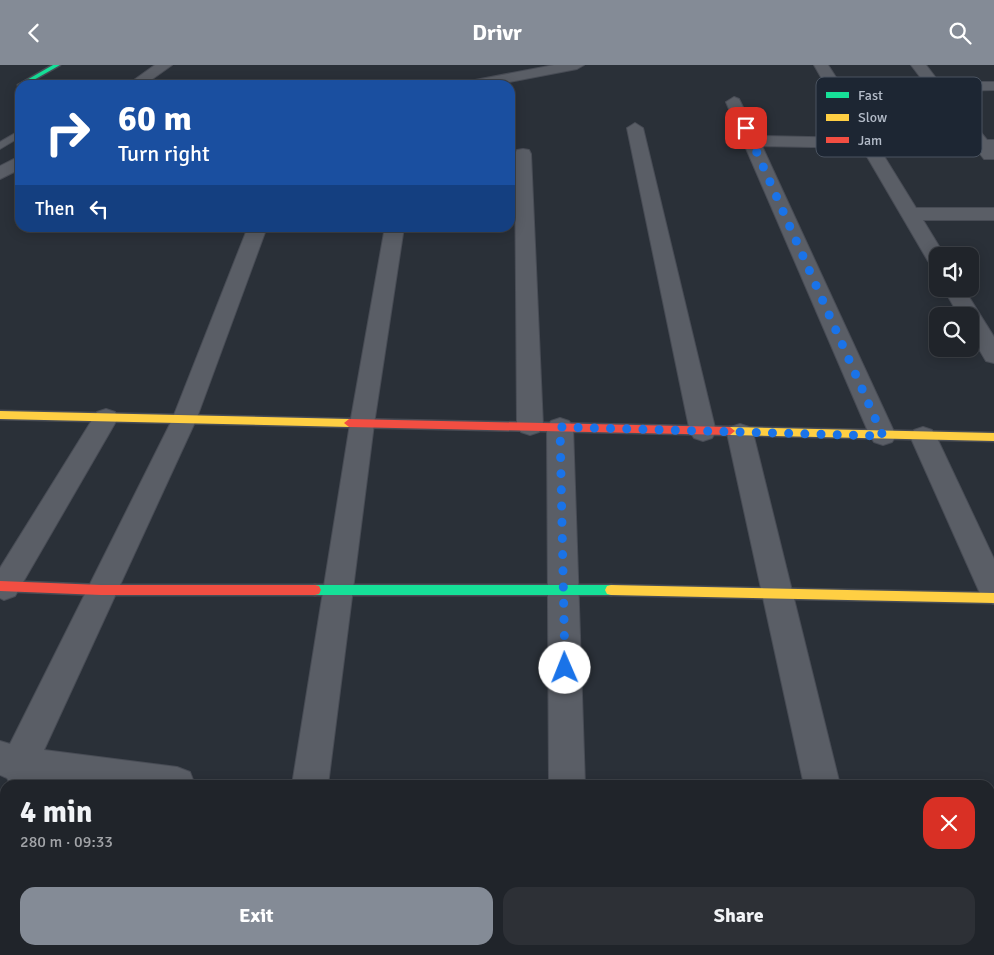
<!DOCTYPE html>
<meta charset="utf-8">
<style>
body{margin:0;font-family:Signika,sans-serif;background:#2d3036;color:#f1f3f6;height:100vh;display:flex;flex-direction:column;font-size:19px;white-space:nowrap}
*{box-sizing:border-box;margin:0}
p{font-size:16px;color:#a2a4a8}
.icon{flex:none;width:28px;height:28px;fill:none;stroke:currentColor;stroke-width:2;stroke-linecap:round;stroke-linejoin:round}
.map{position:relative;flex:1;overflow:hidden}
.panel{position:absolute;left:0px;top:715px;width:995px;height:175px;display:flex;flex-direction:column;background:#20242a;border-radius:15px 15px 0 0;box-shadow:0 2px 12px #0003,0 0 0 1px #3d4147}
.panel>*{flex:none}
.guide{position:absolute;left:15px;top:15px;width:500px;height:152px;border-radius:15px;box-shadow:0 2px 12px #0003,0 0 0 1px #3d4147;background:#1a4fa0;color:#fff;overflow:hidden}
.fabs{position:absolute;left:929px;top:182px;display:grid;gap:10px}
.fabs a{display:grid;place-items:center;width:50px;height:50px;border-radius:10px;background:#20242a;box-shadow:0 2px 12px #0003,0 0 0 1px #3d4147;font-size:25px}
.pin{position:absolute;display:grid;place-items:center;width:42px;height:42px;color:#fff;margin:-21px;border-radius:10px;box-shadow:0 2px 8px #0006}
.me{position:absolute;width:55px;margin:-28px;rotate:359deg;stroke-linejoin:round;filter:drop-shadow(0 0 4px #0008)}
.turn{display:flex;align-items:center;gap:18px;height:105px;padding:0 20px;font-size:22px}
.turn .icon{width:65px;height:65px;stroke-width:2.5}
.turn b{display:block;font-size:35px;line-height:42px}
.then{display:flex;align-items:center;height:48px;padding:0 20px;background:#0003;gap:10px;font-size:19px}
.round{display:grid;place-items:center;flex:none;width:52px;height:52px;border-radius:15px;background:#2d3036}
.overview{display:flex;align-items:center;justify-content:space-between;height:85px;padding:0 20px}
h1{font-size:30px;font-weight:700;line-height:38px}
.button{display:flex;gap:10px;margin-top:auto;padding:10px 20px}
.button a{flex:1;height:58px;border-radius:15px;background:#848b96;color:#fff;font-size:20px;font-weight:700;line-height:58px;text-align:center}
.button a+a{background:#2d3036;color:#f1f3f6}
header{display:flex;justify-content:space-between;align-items:center;height:65px;padding:0 20px;background:#848b96;color:#fff;font-size:22px;font-weight:700}
.map>svg:first-child{display:block}
.lines{fill:none;stroke-linecap:round;stroke-linejoin:round}
.lane-casing{stroke:#484c55;stroke-width:2}
.street-casing{stroke:#484c55;stroke-width:2}
.fast-casing{stroke:#484c55;stroke-width:3}
.slow-casing{stroke:#484c55;stroke-width:3}
.jam-casing{stroke:#484c55;stroke-width:3}
.lane{fill:#5a5e66;fill-rule:evenodd}
.street{fill:#5a5e66;fill-rule:evenodd}
.fast{fill:#16e098;fill-rule:evenodd}
.slow{fill:#ffcf43;fill-rule:evenodd}
.jam{fill:#f24e42;fill-rule:evenodd}
.route{stroke:#1a73e8;stroke-width:9;stroke-dasharray:0 16.2}
.key{fill:#1d2633;stroke:#4a5360;stroke-width:1}
.key-label{font-size:14px;fill:#b4bcc9}
</style>
<header><svg class="icon" aria-label="back" viewBox="0 0 24 24"><path d="M15 5l-7 7 7 7"/></svg>Drivr<svg class="icon" aria-label="search" viewBox="0 0 24 24"><circle cx="10" cy="10" r="6"/><path d="M15 15l6 6"/></svg></header>
<div class="map">
<svg width="994" height="890" viewBox="0 0 994 890">
<rect width="100%" height="100%" fill="#2a3038"/>
<g class="lines">
<defs>
<path id="lane" d="M17,67H20V72L0,84V77Z"/>
<path id="street" d="M155,0H172L144,20H127Z
M554,0H584L577,4L494,20H463L470,16Z
M814,0H828L839,17H924L911,0H926L939,17H994V25L947,26L987,75H994V94H984L977,85L879,83L916,143H994V155H923L945,191H938V202L931,200L928,196L862,83L762,81L896,371L892,377L883,380L874,377L870,371L726,37L734,32L739,34L757,71L856,73ZM844,26H931L969,75L873,73Z
M635,58L643,63L716,367L712,373L703,376L694,373L690,367L627,63Z
M523,84L529,85L531,89L543,361L539,367L530,370L521,367L517,361L515,89L517,85Z
M20,91V104L0,114V101Z
M248,162H267L196,355L44,685L177,702L190,707L195,720H11L7,713L0,710V676L10,679L172,355Z
M385,162H404L374,359L328,720H292L350,359Z
M944,224H964L994,272V298L986,296L970,269V251H959Z
M106,344L115,347L118,353L15,531L4,535L0,533V503L97,347Z
M560,353L569,356L573,362L585,720H549L547,362L551,356Z
M740,359L749,362L753,368L840,720H804L727,368L731,362Z
M923,362L932,365L936,371L994,494V539L983,535L910,371L914,365Z
M990,724L994,725V761L990,760Z
M92,885H132L134,890H94Z
M252,885H292L290,890H250Z
M547,885H587V890H547Z
M840,885H880L881,890H841Z"/>
<path id="fast" d="M53,0H60L25,20H20V22L18,20Z
M315,520H611L615,521L617,525L615,529L611,530H315L311,529L309,525L311,521Z"/>
<path id="slow" d="M0,346L349,354L354,358L349,362L0,354Z
M730,362L994,368V376L730,370L725,366Z
M611,520L994,528V538L611,530L607,529L605,525L607,521Z"/>
<path id="jam" d="M349,354L730,362L735,366L730,370L349,362L344,358Z
M0,516L101,520H315L319,521L321,525L319,529L315,530H101L0,526Z"/>
</defs>
<use href="#lane" class="lane-casing"/>
<use href="#street" class="street-casing"/>
<use href="#fast" class="fast-casing"/>
<use href="#slow" class="slow-casing"/>
<use href="#jam" class="jam-casing"/>
<use href="#lane" class="lane"/>
<use href="#street" class="street"/>
<use href="#fast" class="fast"/>
<use href="#slow" class="slow"/>
<use href="#jam" class="jam"/>
</g>
<g class="lines">
<path class="route" d="M565,603L560,362L883,371L746,63"/>
</g>
<rect x="816" y="12" width="166" height="80" rx="8" class="key"/>
<rect x="826" y="27" width="23" height="6" fill="#16e098"/>
<rect x="826" y="49" width="23" height="7" fill="#ffcf43"/>
<rect x="826" y="72" width="23" height="6" fill="#f24e42"/>
<g class="key-label">
<text x="858" y="35">Fast</text>
<text x="858" y="57">Slow</text>
<text x="858" y="80">Jam</text>
</g>
</svg>
<div class="fabs">
<a><svg class="icon" aria-label="sound" viewBox="0 0 24 24"><path d="M4 9h4l5-4v14l-5-4H4zM17 9q2 3 0 6"/></svg></a>
<a><svg class="icon" aria-label="search" viewBox="0 0 24 24"><circle cx="10" cy="10" r="6"/><path d="M15 15l6 6"/></svg></a>
</div>
<div class="pin" style="left:746px;top:63px;background:#d93025"><svg class="icon" aria-label="arrive" viewBox="0 0 24 24"><path d="M6 21V4h12l-3 4 3 4H6"/></svg></div>
<svg class="me" style="left:565px;top:603px" viewBox="-20 -20 40 40"><circle r="19" fill="#fff"/><path d="M0-13L10 11 0 6-10 11z" fill="#1a73e8"/></svg>
<div class="guide">
<div class="turn"><svg class="icon" aria-label="right" viewBox="0 0 24 24"><path d="M7 20v-9h11M14 6l5 5-5 5"/></svg><div><b>60 m</b>Turn right</div></div>
<div class="then">Then<svg class="icon" aria-label="left" viewBox="0 0 24 24"><path d="M17 20v-9H6M10 6l-5 5 5 5"/></svg></div>
</div>
<section class="panel">
<div class="overview"><div><h1>4 min</h1><p>280 m · 09:33</p></div><a class="round" style="background:#d93025;color:#fff"><svg class="icon" aria-label="close" viewBox="0 0 24 24"><path d="M6 6l12 12M18 6L6 18"/></svg></a></div>
<div class="button"><a>Exit</a><a>Share</a></div>
</section>
</div>
